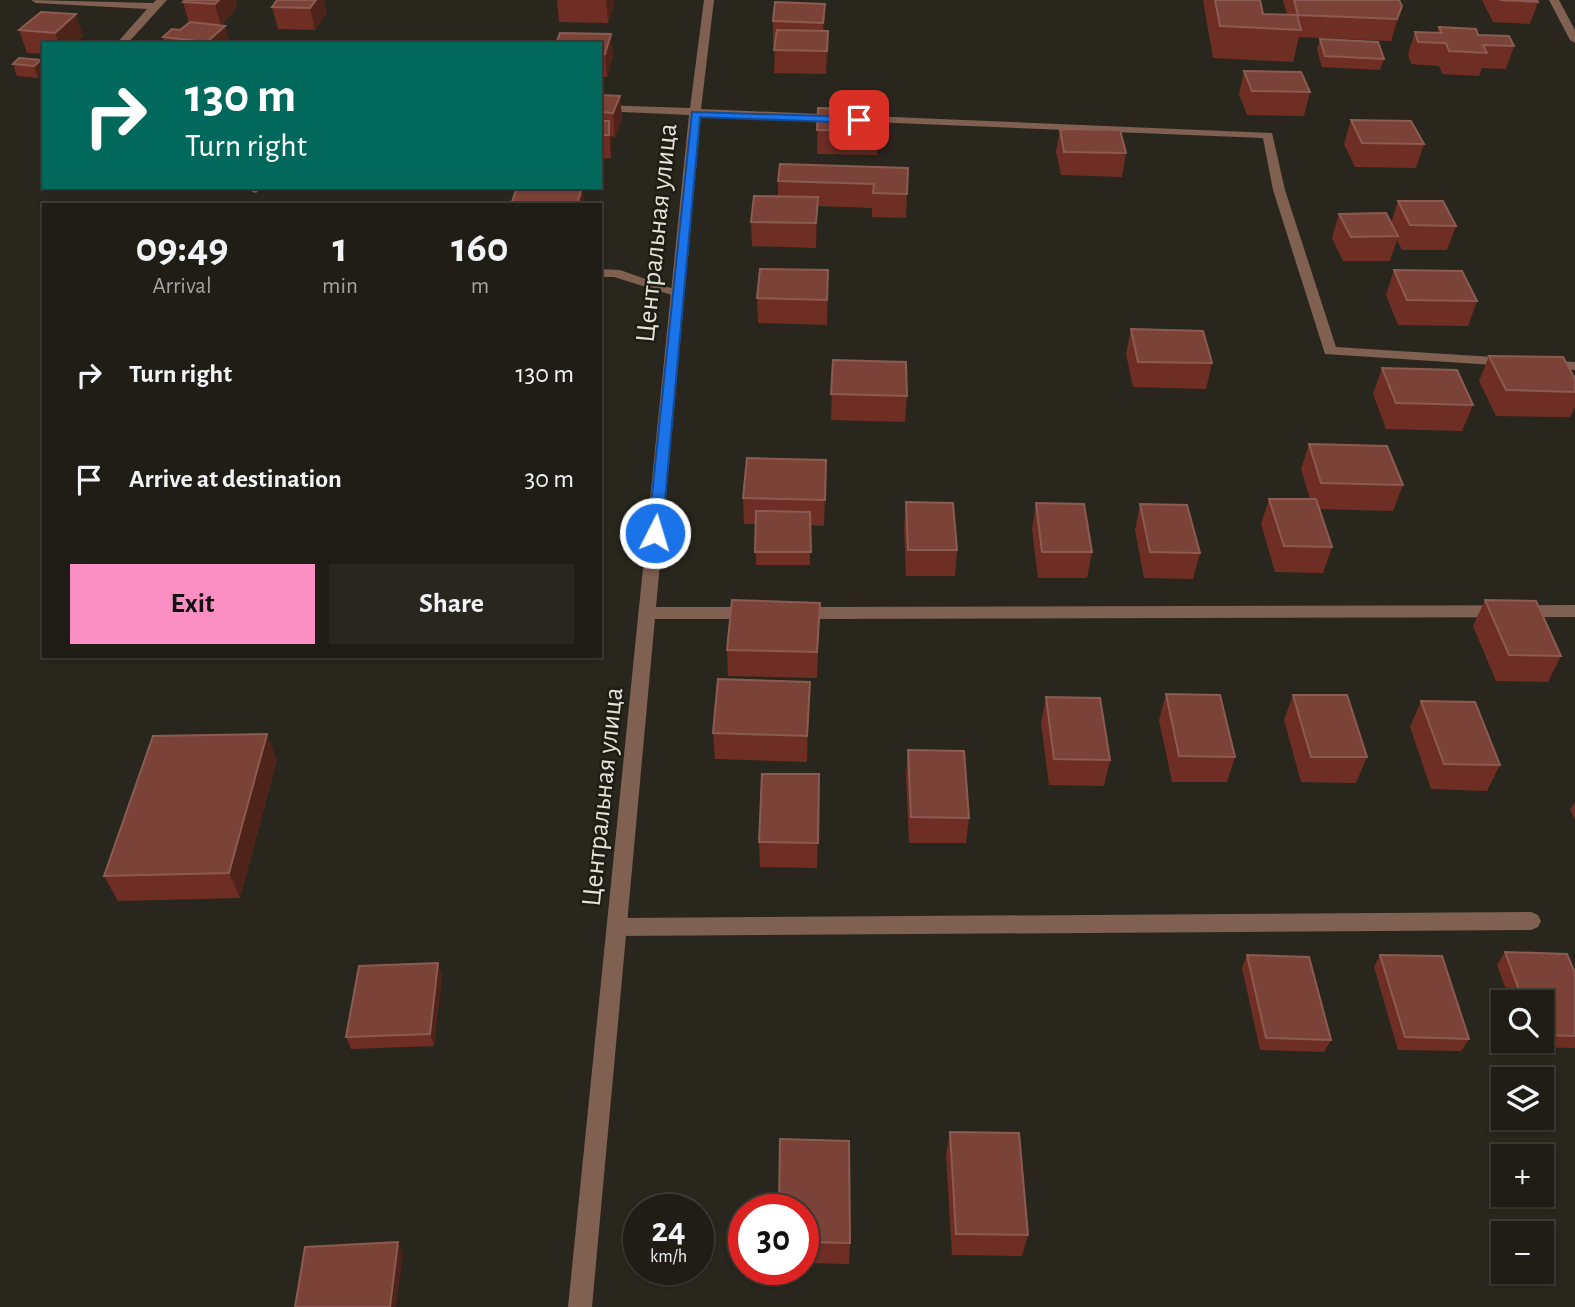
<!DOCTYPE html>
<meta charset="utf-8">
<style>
body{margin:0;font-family:"Alegreya Sans",sans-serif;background:#27261f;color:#f1f3f6;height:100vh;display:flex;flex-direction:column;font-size:26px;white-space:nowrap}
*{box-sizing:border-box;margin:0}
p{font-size:23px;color:#a1a2a1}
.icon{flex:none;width:38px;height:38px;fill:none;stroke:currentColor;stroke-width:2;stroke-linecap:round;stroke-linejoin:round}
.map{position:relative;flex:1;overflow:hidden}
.sheet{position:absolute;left:42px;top:203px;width:560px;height:455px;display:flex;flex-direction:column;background:#1f1d16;border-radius:0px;box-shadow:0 2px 5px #0004,0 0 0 2px #3c3b35}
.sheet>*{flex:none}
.banner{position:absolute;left:42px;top:42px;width:560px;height:147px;border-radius:0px;box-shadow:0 2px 5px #0004,0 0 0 2px #3c3b35;background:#00695c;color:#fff;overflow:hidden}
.tools{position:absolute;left:1491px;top:990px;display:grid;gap:14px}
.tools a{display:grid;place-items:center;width:63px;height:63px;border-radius:0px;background:#1f1d16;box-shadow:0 2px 5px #0004,0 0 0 2px #3c3b35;font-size:35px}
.speed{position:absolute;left:623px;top:1194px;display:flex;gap:14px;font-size:35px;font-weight:700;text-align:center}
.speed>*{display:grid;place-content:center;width:91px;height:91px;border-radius:50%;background:#1f1d16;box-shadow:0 2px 5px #0004,0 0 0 2px #3c3b35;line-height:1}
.speed small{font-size:18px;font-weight:400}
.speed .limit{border:10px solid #d22;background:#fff;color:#111}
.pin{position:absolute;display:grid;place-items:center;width:60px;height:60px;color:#fff;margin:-30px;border-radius:14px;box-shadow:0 4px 10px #0006}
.me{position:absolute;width:77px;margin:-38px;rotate:5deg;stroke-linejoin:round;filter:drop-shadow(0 0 5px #0008)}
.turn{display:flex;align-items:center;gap:24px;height:147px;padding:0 28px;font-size:32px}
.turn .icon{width:91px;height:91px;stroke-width:2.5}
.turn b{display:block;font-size:49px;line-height:60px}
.eta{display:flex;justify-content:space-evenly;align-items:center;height:119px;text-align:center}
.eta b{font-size:42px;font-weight:600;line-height:49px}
.action{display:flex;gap:14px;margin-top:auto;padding:14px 28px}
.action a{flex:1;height:80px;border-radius:0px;background:#fb8fc4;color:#111;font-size:28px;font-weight:600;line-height:80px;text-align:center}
.action a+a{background:#27261f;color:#f1f3f6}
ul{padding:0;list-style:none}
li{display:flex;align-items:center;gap:21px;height:105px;padding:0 28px}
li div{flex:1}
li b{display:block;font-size:26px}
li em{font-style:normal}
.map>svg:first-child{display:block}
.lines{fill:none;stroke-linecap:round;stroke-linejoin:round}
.service{fill:#7f6051;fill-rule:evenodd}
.minor{fill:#7f6051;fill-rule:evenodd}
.wall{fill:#6f2e24}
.shaded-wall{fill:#4e2319}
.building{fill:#7b4237;stroke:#8b5b51;stroke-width:2}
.route{fill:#1a73e8;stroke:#114b97;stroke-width:2}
.labels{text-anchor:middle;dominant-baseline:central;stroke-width:5;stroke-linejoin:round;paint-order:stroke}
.street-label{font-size:28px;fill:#e2e1da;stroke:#1f1d13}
</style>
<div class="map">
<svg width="1575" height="1307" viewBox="0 0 1575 1307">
<rect width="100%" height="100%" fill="#29271d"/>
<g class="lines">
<path class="service" d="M31,0L153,3L156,0H167L127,44H116L147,9L36,3Z
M1549,0H1559L1575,30V43L1570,40Z
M600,269L620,270L685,293L678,297L614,277H600Z
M1575,605V617L798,619L789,613L798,607Z
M647,607H752L761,613L752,619H647L638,613Z
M1531,912L1538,915L1541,921L1538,927L1531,930L617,936L610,933L607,927L610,921L617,918Z"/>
<path class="minor" d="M704,0H714L701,109L1272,133L1285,190L1336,347L1509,358L1516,362L1509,366L1325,354L1273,190L1263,138L701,115L592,1307H568L689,115L600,111V105L690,108Z
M251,187H263L256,193L252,192Z
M1544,360L1575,362V370L1539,367L1537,364Z"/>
</g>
<path class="wall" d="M185,0L237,7L222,25L230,44H164L163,37L180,30L189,23L183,2Z
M277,0L327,12L315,30L278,29L272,7Z
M557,0H613L614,4L608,23L559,22Z
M1203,0H1260L1263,14L1287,15L1283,0H1399L1402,6L1391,41L1299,37L1293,62L1213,58Z
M1482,0H1537L1538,2L1530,24L1493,22Z
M825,4L824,31H828L826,74L774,73L775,44H773V21Z
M41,12L83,36L75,44H44V54L27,53L19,30Z
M1439,27L1478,35L1514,46L1506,69L1482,68L1479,76L1442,74L1439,66L1411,64L1408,54L1415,32L1437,33Z
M611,34L613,56L607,77H600V44Z
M1320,39L1384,59L1380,70L1322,67L1317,50Z
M41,60L44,68V73L38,78L17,76L13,64Z
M1244,71L1310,92L1304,116L1247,115L1239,94Z
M600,95L620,96L622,119L615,137L611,136V158L600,159Z
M818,108L878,131L877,155L817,154Z
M1351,120L1424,144L1416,168L1355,167L1344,144Z
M1060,129L1126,153L1122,177L1061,175L1056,152Z
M908,168L906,218L872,217V208L817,206L816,248L752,246L751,222L778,196V181Z
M307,187H352L308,188Z
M1398,201L1456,226L1447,250H1402L1397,240L1390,261H1343L1332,238L1339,214L1391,223Z
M828,270L827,325L758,323L757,298Z
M1394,270L1477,301L1468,326L1398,325L1386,295Z
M1131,329L1212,363L1206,389L1133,387L1126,354Z
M1489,356L1575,379V407L1570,417L1496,416L1479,381Z
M833,360L907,396L905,422L831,420Z
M1382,368L1473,405L1462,431L1386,429L1373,394Z
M1309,444L1403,485L1393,511L1320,509L1332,547L1323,573L1275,572L1261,524L1269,499H1310L1301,469Z
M826,460L824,526L810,525V565H756V524H744L743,498Z
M906,502L957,550L955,576H906L904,528Z
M1036,503L1092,552L1087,578H1038L1032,529Z
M1140,504L1200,553L1193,579L1144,578L1135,530Z
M1485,600L1561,656L1548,682L1496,681L1473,626Z
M820,603L817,678L728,676L727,650Z
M1166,694L1235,757L1227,782H1172L1159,720Z
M1293,695L1367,757L1356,783L1301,782L1284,720Z
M1046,697L1110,760L1104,786L1049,785L1041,723Z
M1421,701L1500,765L1487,791L1431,789L1410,727Z
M809,707L807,762L715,759L713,733Z
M908,750L969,818L966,843H909L906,776Z
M277,760L240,898L118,901L104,876Z
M819,774L817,868L760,867L759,842Z
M1575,802V820L1570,810Z
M1505,952L1575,973V1048L1527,1047L1525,1041H1542V1003H1511L1497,965Z
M1247,955L1331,1040L1324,1052L1260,1050L1242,968Z
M1380,955L1469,1039L1461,1051L1398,1050L1374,967Z
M442,975L434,1046L351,1049L346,1037Z
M950,1132L1028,1235L1022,1256L952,1255L946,1155Z
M803,1209L850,1243L849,1264L803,1263Z"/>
<path class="shaded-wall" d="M219,0H236L237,7L221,26L215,4Z
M316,0H324L327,12L315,30L310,8Z
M606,0H613L614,4L608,23Z
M825,4L824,26L823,45V23Z
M1402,6L1396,28L1391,41L1397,19Z
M76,14L83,36L75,44H59L55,33Z
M225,26L230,44H207V42Z
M828,31V54L826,74L827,51Z
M611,34L613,56L607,77L605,54Z
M41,60L44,68V73L38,78L34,66Z
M620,96L622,119L615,137L613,113Z
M609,121L611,144V158L609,135Z
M582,187L584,205H577Z
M818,197L817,221L816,248V223Z
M810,682L809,707L807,762V736Z
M267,734L277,760L240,898L229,873Z
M438,963L442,975L434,1046L430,1034Z
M398,1242L403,1253L396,1307H390Z"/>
<path class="building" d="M185,0H219L215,4L183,2Z
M277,0H316L310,8L272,7Z
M1215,0H1260L1263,14L1297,15L1301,30L1220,26Z
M1294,0H1399L1402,6L1397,19L1298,15Z
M1500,0H1537L1538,2Z
M775,2L825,4L823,23L773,21Z
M41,12L76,14L55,33L19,30Z
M190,22L225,26L207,42L163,37L172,29L180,30Z
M1439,27L1476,29L1478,35L1509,36L1514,46L1483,45L1487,53L1449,51L1446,43L1418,42L1415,32L1442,33Z
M777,30L828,31L827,51L774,50Z
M560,33L611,34L605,54H600V44H556Z
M1320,39L1378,42L1384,59L1325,56Z
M19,58L41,60L34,66L13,64Z
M1244,71L1301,72L1310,92L1252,91Z
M600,95L620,96L613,113L600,112Z
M818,108L877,109L878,131L817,130Z
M1351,120L1411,121L1424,144L1362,143Z
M600,121H609V135H600Z
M1060,129L1120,130L1126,153L1064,152Z
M780,164L908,168L907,194L873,193L874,184L778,181Z
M517,187H582L577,205H511Z
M754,196L818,197L816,223L751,222Z
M1398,201H1443L1456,226L1410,225Z
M1386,213L1398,236L1351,237L1339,214Z
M760,269L828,270L827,300L757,298Z
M1394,270L1462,271L1477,301L1407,300Z
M1131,329L1203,331L1212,363L1138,362Z
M1489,356L1563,357L1575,379V392L1506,390Z
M833,360L906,362L907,396L831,394Z
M1382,368L1457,370L1473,405L1396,403Z
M1309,444L1387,446L1403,485L1321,483Z
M747,458L826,460L825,500L743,498Z
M1269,499H1316L1332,547L1284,546Z
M906,502L953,503L957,550H908Z
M1036,503L1084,504L1092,552H1042Z
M1140,504L1187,505L1200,553L1150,552Z
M756,511L810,512L811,552H755Z
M732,600L820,603L817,652L727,650Z
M1485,600L1536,601L1561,656L1509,655Z
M718,679L810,682L807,736L713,733Z
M1166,694L1220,695L1235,757L1179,756Z
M1293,695H1347L1367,757H1311Z
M1046,697L1100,698L1110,760L1054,759Z
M1421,701L1475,702L1500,765L1444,764Z
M267,734L229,873L104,876L153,736Z
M908,750L964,751L969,818L911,817Z
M762,774H819L818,843L759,842Z
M1505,952L1567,954L1575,973V1036L1542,1035V1003H1524Z
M1247,955L1309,957L1331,1040L1266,1038Z
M1380,955L1442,956L1469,1039L1405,1037Z
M438,963L430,1034L346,1037L359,966Z
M950,1132L1019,1133L1028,1235L956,1234Z
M780,1139L849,1141L850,1243L803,1242V1209H779Z
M398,1242L390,1307H295L305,1247Z"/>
<path class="route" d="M692,112L859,117L864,120L859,123L700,117L662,533L655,538L648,533Z"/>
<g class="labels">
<g class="street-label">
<text transform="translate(657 233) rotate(-84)">Центральная улица</text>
<text transform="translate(603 797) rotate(-84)">Центральная улица</text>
</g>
</g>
</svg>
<div class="tools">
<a><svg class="icon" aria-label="search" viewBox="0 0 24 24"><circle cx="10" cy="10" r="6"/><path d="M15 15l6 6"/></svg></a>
<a><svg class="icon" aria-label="layers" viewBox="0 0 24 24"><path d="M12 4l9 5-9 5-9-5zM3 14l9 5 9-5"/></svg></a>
<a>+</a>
<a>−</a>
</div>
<div class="speed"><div>24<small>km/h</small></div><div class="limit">30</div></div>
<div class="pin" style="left:859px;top:120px;background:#d93025"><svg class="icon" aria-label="arrive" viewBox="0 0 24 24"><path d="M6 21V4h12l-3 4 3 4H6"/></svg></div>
<svg class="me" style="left:655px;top:533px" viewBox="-20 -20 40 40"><circle r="17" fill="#1a73e8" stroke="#fff" stroke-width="3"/><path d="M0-11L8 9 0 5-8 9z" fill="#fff"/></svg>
<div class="banner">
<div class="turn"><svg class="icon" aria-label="right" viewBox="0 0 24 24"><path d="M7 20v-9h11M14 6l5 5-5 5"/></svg><div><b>130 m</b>Turn right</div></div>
</div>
<section class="sheet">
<div class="eta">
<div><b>09:49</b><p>Arrival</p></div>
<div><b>1</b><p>min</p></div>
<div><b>160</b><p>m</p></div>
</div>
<ul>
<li><svg class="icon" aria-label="right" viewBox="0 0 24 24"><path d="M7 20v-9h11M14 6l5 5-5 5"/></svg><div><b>Turn right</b></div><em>130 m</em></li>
<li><svg class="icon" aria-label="arrive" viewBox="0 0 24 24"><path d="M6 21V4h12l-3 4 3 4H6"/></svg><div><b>Arrive at destination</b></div><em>30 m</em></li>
</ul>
<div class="action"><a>Exit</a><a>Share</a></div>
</section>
</div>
